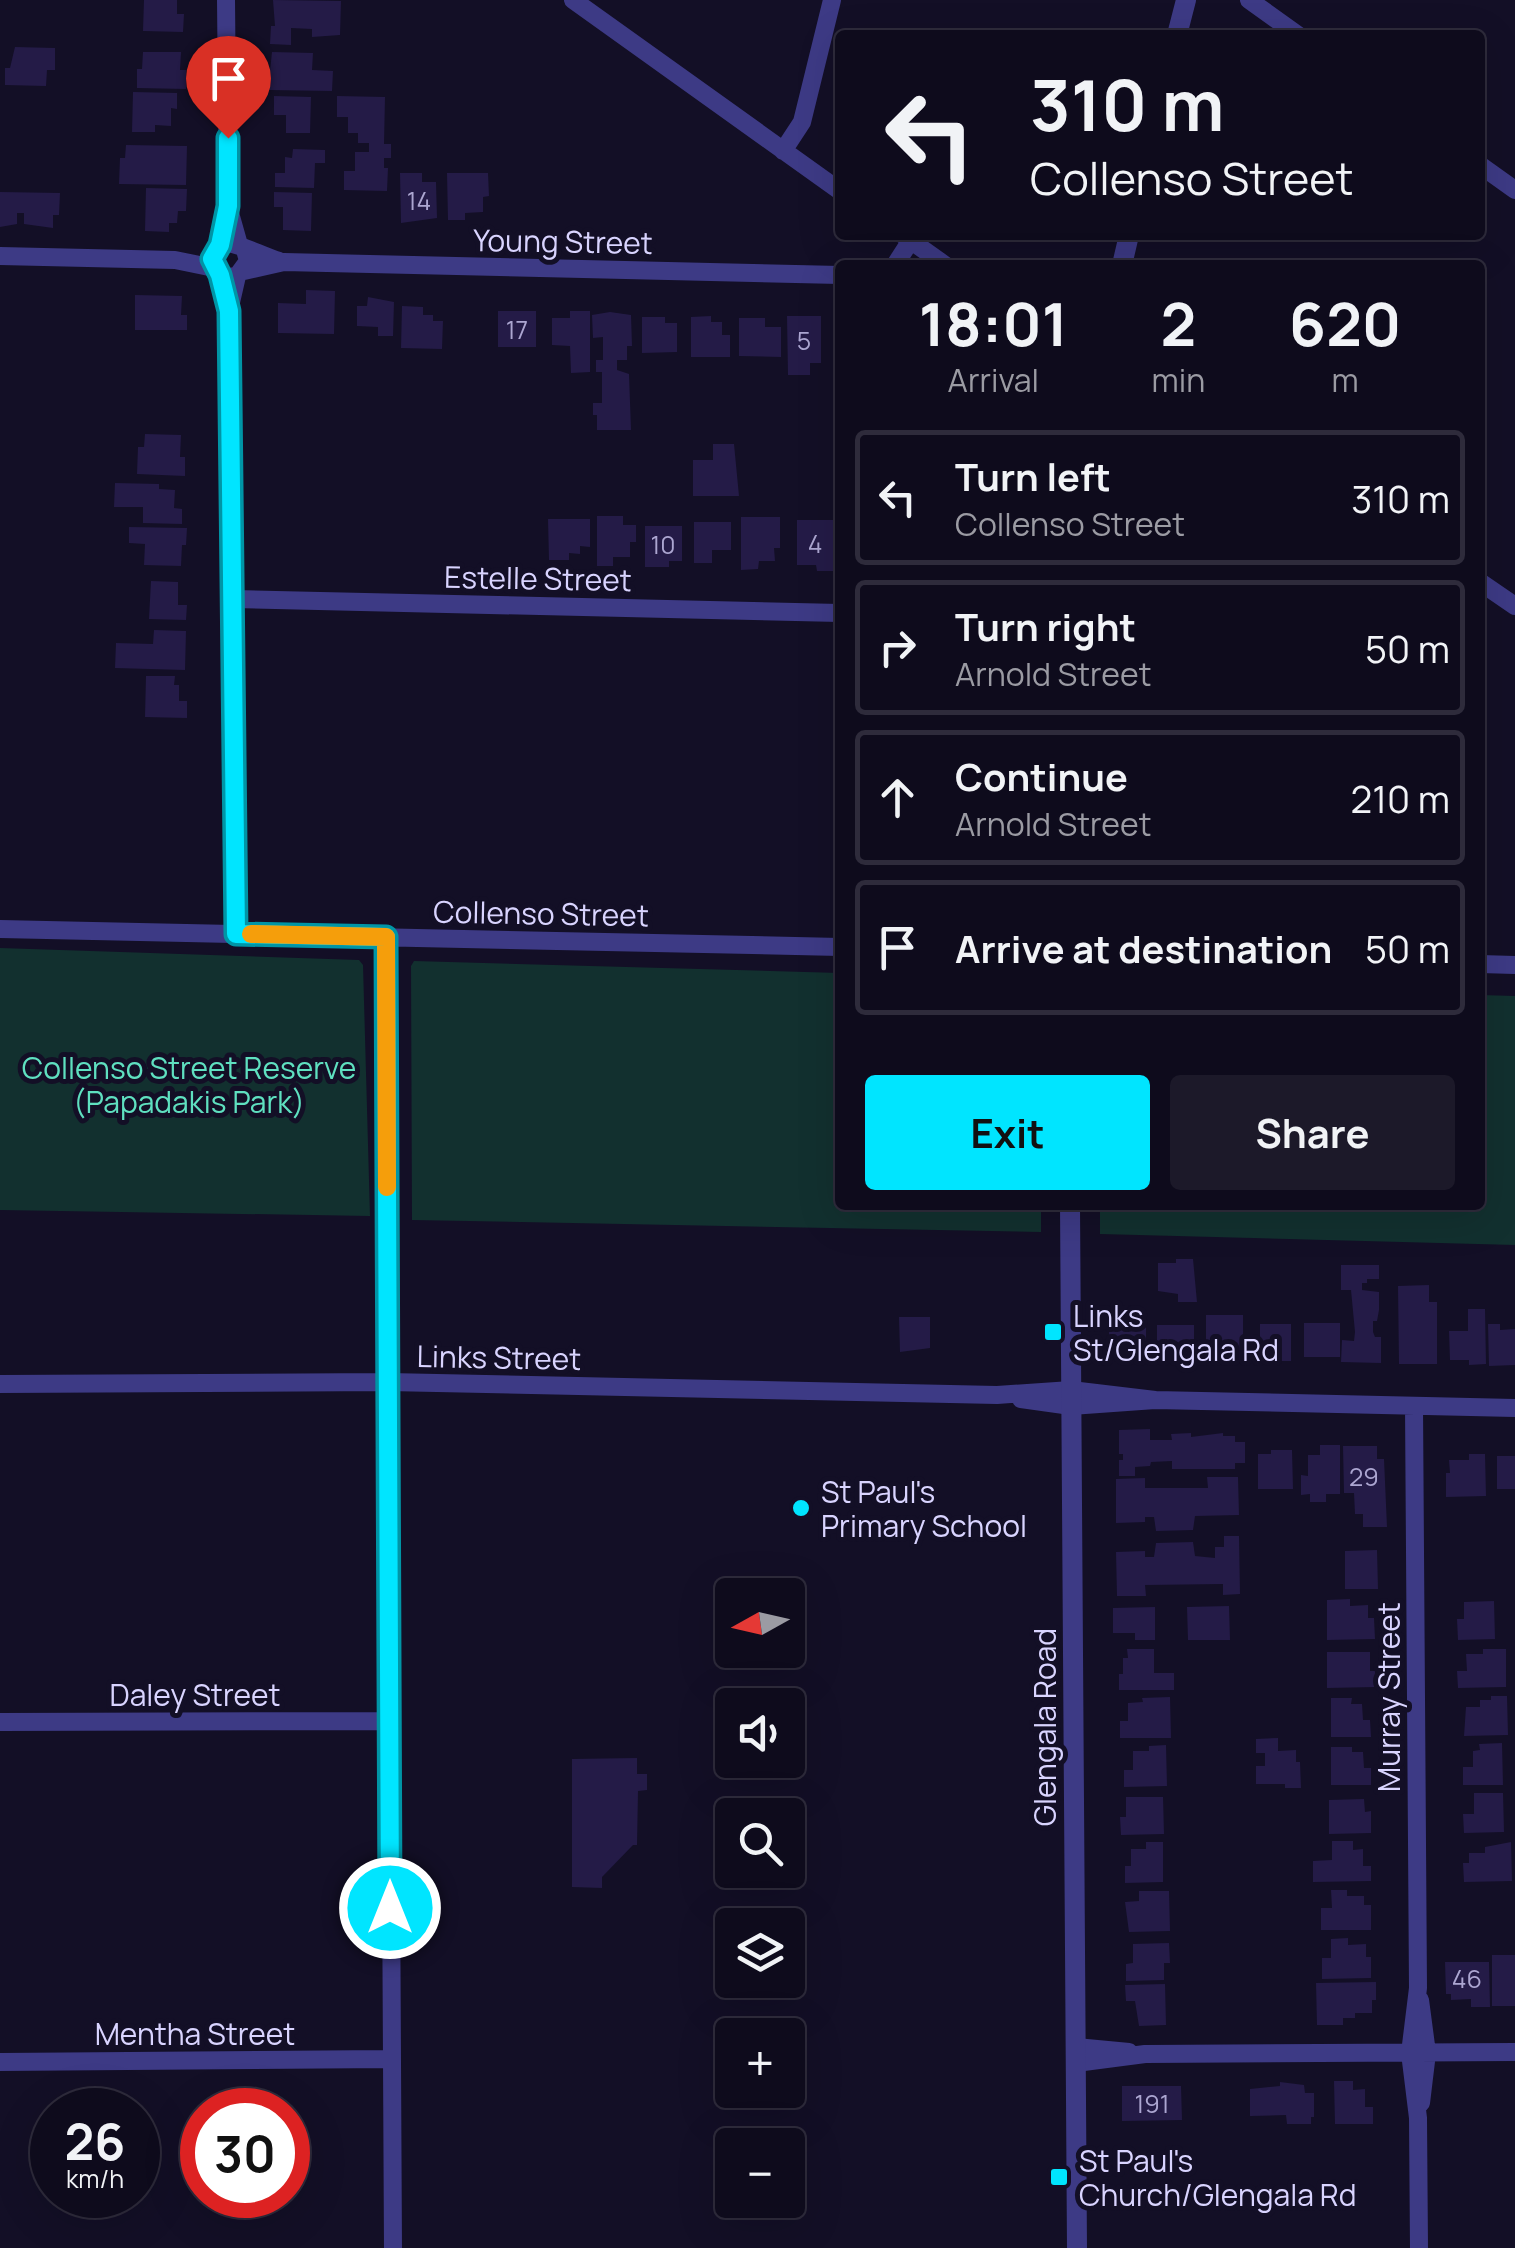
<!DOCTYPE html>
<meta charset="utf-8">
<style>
body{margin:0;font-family:Manrope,sans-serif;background:#1c1929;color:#f1f3f6;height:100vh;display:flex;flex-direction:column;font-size:38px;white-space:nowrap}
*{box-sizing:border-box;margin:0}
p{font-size:32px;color:#9b9ba3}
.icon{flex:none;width:55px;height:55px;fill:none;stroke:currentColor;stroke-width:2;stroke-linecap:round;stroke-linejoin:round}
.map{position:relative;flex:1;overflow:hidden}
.details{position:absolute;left:835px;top:260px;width:650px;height:950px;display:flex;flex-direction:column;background:#0e0b1c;border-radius:10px;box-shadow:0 10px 40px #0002,0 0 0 2px #2e2b3b}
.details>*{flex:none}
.guide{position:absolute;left:835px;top:30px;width:650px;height:210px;border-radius:10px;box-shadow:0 10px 40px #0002,0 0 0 2px #2e2b3b;background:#0e0b1c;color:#f1f3f6;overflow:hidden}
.needle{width:65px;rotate:262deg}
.buttons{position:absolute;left:715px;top:1578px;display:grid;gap:20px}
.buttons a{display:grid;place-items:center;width:90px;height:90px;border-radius:10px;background:#0e0b1c;box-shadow:0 10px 40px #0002,0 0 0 2px #2e2b3b;font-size:50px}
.speed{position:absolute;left:30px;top:2088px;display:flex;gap:20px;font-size:50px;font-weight:700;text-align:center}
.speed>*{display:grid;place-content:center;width:130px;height:130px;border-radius:50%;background:#0e0b1c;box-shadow:0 10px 40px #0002,0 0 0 2px #2e2b3b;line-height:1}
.speed small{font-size:25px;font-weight:400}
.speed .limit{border:15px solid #d22;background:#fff;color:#111}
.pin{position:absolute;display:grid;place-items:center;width:85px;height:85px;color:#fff;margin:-102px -42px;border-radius:50% 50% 50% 0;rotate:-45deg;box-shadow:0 0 10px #0007}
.pin .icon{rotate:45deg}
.me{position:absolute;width:110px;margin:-55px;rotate:0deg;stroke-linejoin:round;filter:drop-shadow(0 0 8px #0008)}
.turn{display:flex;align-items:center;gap:35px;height:210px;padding:0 30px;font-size:45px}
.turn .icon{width:130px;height:130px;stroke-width:2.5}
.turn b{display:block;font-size:70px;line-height:85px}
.eta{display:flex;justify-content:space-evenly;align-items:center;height:170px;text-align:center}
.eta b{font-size:60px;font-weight:700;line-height:70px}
.button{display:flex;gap:20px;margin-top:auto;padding:20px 30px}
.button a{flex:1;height:115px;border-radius:10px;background:#00e5ff;color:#111;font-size:40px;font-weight:700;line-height:115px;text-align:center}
.button a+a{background:#1c1929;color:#f1f3f6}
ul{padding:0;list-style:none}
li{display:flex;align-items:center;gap:30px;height:135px;margin:0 20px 15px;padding:0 10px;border:5px solid #2e2b3b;border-radius:10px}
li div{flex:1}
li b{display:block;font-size:38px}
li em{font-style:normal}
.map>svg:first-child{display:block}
.green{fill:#12302f}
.building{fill:#241b47}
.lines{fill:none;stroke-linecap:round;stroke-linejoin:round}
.minor{stroke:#3d3a85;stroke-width:18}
.tertiary{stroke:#3d3a85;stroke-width:20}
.route-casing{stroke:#0095a6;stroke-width:25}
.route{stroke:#00e5ff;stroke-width:18}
.slow{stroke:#f59e0b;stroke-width:18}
.poi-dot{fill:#00e5ff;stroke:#130f26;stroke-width:4}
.labels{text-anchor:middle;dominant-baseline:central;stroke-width:10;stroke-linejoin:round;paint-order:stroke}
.number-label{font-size:25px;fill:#aca6d1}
.street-label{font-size:30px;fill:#d9d4ff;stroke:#130f26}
.park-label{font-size:30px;fill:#5fe0c0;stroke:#130f26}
.poi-label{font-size:30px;fill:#d9d4ff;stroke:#130f26;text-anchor:start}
</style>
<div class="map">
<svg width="1515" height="2248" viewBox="0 0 1515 2248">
<rect width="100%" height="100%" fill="#130f26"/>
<path class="green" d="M0,948L359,960L363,965L370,1216L0,1210Z
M414,961L840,973V1205H1041V1232L412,1220L411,966Z
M1480,995L1515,996V1245L1100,1234V1205H1480Z"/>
<path class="building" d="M144,0H177V14H184L183,32L143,31Z
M273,0L341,1L340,35L312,37V29L291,28V45L270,44L271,26H275Z
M15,47L55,48V70H47L46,86L5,85V68H10Z
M143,52H181L180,70H186V89L137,88V69H142Z
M272,52L313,53L312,70L333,71L332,91L268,90Z
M133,92L177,93V109L171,108V126L155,125V132H132Z
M274,96L311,97L310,133H286V115H274Z
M337,96L385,97L384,144H391V158H384V168H388L387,191L344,190V171H355V152H369V143H358V133H348V117H337Z
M126,145L187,146L186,185L119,184L120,158H125Z
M293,149L325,150V163H315L314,188L275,187V173H285V157L292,158Z
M400,173H422V182H436L437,218L401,223Z
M447,173H488L489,196L483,197V212L465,213V220H448Z
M146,188L187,189L186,211H178L177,223H169V232L145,231Z
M0,192L60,193L59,215H53V228L24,224V213H17V224L0,227Z
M274,192L312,193L311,231L283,230V207H274Z
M306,290L335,291L334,334L278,333V303L306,304Z
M135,295L182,296L181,315H187V330H135Z
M368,297L394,302L393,336H378V327L357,326V306H367Z
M402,306L423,307V315H433V321H443L442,349L401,348Z
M498,311H536V347H498Z
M570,311H590V372L571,373L570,346L552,345V318H570Z
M610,312L631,315L632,346H627V360H617V370L629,374L631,430H597V415H593V403H602V372H596V360H603V337L593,338L592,315Z
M711,316V322H722V335H730V357H691V317Z
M787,316H821V363H810V375H788Z
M642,317H665V323H677V352L642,353Z
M739,318H765V327H781V357L739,356Z
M145,434L181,435L180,457H185V476L137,474L138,447H144Z
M713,444H734L739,496H693V460H713Z
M115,483L159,484V489L175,490L174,508L182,509V524L143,523V507H114Z
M597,516H623V525H636V542H630V557H613V566H597Z
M741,517H780V548H774L775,561H759L758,569L741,570Z
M548,519H590V547L580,546V554L569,553V560H549Z
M797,520H834V571H817L816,565H797Z
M694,522H731V550H712V563H694Z
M645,526H682V561H669V567H645Z
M129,527L187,528L186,545H182L181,566L144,565L145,544L129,543Z
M151,581L178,582V605H187L186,620L149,619Z
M154,630L186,631L185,670L115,668L116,643L153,644Z
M146,676H175L174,685H179V701H187V718L145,717Z
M1176,1259H1193L1197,1302H1178V1294L1158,1291V1263H1176Z
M1341,1265H1379V1279H1367V1283H1362V1290L1379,1292V1310L1377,1321H1373V1332L1375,1337H1381V1363L1341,1362L1342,1340L1354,1341L1355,1332L1351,1290H1341Z
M1429,1285V1302H1437V1364H1399L1398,1286Z
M1468,1309H1485L1486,1364L1469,1365V1360H1450L1449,1331H1468Z
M1206,1315H1243V1360H1218V1354H1206Z
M899,1317H930V1348L900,1352Z
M1109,1323H1146V1358H1127V1352H1109Z
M1304,1323H1340V1357H1304Z
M1260,1324H1291V1361H1275V1356H1260Z
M1488,1324H1500V1330L1515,1329V1365L1489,1366Z
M1157,1325H1194V1358H1175L1176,1352H1157Z
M1150,1429V1440H1172L1171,1434L1191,1433V1437L1223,1433V1436H1235V1442H1245V1463H1235V1469H1172V1461L1151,1462L1150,1466L1135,1467V1476H1119V1460H1123V1454H1119V1430Z
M1320,1445H1340V1494H1326V1502H1310V1494L1301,1495V1475L1308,1476V1455H1320Z
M1343,1446H1377V1459H1384L1387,1527H1363V1514H1355L1354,1493H1344Z
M1271,1450H1292L1293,1489H1258V1454H1271Z
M1469,1454H1485L1486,1496L1446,1497V1473H1450L1449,1460H1469Z
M1497,1456H1515V1489H1497Z
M1207,1477H1238L1239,1515L1195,1516L1193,1530L1156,1531L1154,1517H1145V1522L1116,1523V1479L1145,1478V1488H1208Z
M1224,1536H1239L1240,1594L1223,1595V1584L1145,1585L1146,1596H1117L1116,1552L1145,1551V1557H1154L1156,1543L1193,1542L1195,1556L1215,1558V1547H1224Z
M1377,1550L1378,1589H1345V1551Z
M1350,1599V1606L1368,1605V1618H1374L1375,1639L1327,1640V1600Z
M1494,1601L1495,1639L1458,1640L1457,1619H1464V1602Z
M1229,1606L1230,1640H1188L1187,1607Z
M1155,1607V1640H1135V1633H1113V1608Z
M1127,1649H1154V1673H1174V1690H1119V1674H1123V1658H1128Z
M1483,1649H1506V1687L1458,1688L1457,1671H1467L1466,1654H1483Z
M1327,1652H1370V1671H1375L1376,1687L1327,1688Z
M1491,1696H1507L1508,1735L1464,1736L1466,1707H1480V1700H1491Z
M1170,1697L1171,1738H1120V1721H1128V1703L1143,1702L1142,1698Z
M1331,1698H1352L1351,1704H1362L1363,1720H1370L1371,1737H1331Z
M1278,1738V1751L1296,1750V1762H1300L1301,1788H1285V1784H1256V1766H1265V1753H1256V1739Z
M1502,1743L1503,1785H1463V1767H1473V1751L1480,1750L1479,1744Z
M1166,1745L1167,1786L1124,1787V1770H1133V1751H1149V1746Z
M1331,1747H1352V1752H1363L1364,1768H1371V1785H1331Z
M637,1758V1774H647V1790L638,1791L637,1845H633L602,1877V1888L572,1887V1759Z
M1474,1793H1503L1504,1832L1464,1833L1463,1814H1474Z
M1126,1797H1163L1164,1834L1121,1835L1120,1817H1126Z
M1364,1799L1365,1812L1371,1811V1833L1329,1834V1800Z
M1332,1841H1353V1850L1363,1849V1866H1371V1881L1313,1882V1861L1332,1860Z
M1146,1842H1163V1882L1125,1883V1866H1131V1849H1146Z
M1511,1842L1512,1881L1464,1882L1463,1863H1469V1853H1485V1847Z
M1331,1890H1347V1896H1364V1905H1371V1930H1321V1908H1332Z
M1139,1891H1169L1170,1931L1129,1932L1125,1902L1139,1901Z
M1348,1938V1945L1366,1944V1957H1371V1978L1322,1979V1958H1331V1939Z
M1169,1943L1170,1963H1164V1980L1126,1981V1964L1133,1963V1944Z
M1492,1955H1515V2006H1492Z
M1445,1962H1489L1490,2007H1471V1999L1451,2000V1994H1446Z
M1376,1982V2000H1372V2013H1355V2018H1343V2025H1317L1316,1983Z
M1165,1984L1166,2025L1139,2026L1135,2001H1126L1125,1985Z
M1334,2081H1353V2090L1365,2089V2107H1373V2124H1335Z
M1280,2082L1304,2085L1305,2093H1314V2117H1311V2124H1287L1286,2115L1250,2116V2089L1280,2086Z
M1122,2086H1181L1182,2120L1122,2121Z"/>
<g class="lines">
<path class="minor" d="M226,0L228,206L239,245
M573,0L840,191
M1249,0L1298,35
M783,151L802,122L832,0
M1480,165L1515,190
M903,235L945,265
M245,250L248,261L237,276L226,277L215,271L213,254L225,243C239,243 262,256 279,261
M0,256L175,260L214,268
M895,265L911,240
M244,271L284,262L840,275
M1480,582L1515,606
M234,599L840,613
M0,929L840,947
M236,933L229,311L237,276
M386,937L393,2248
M1480,964L1515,965
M0,1384L388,1382L997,1395L1071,1390L1155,1400
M1021,1399L1071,1406L1155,1400L1515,1408
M1414,1406L1418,1988L1410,2053L1418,2118L1419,2248
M0,1722L391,1721
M1420,2000L1427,2053L1421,2103
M1076,2047L1129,2052
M0,2062L390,2059
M1076,2063L1145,2054L1515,2052"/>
<path class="tertiary" d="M1177,35L1186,0
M1122,265L1129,235
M1070,1205L1077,2248"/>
</g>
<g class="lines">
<defs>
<path id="route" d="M228,138V206L220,245L212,259L220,275L229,311L236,934L386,937L390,1908"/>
</defs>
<use href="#route" class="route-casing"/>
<use href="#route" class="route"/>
<path class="slow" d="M251,934L386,937L387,1187"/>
</g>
<g class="poi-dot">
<rect x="1043" y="1322" width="20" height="20" rx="5"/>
<circle cx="801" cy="1508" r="10"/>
<rect x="1049" y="2167" width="20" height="20" rx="5"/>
</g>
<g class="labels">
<g class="number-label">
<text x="419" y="200">14</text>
<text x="517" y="329">17</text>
<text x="804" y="340">5</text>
<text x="815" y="543">4</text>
<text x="663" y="544">10</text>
<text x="1364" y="1476">29</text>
<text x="1467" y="1978">46</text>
<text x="1152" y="2103">191</text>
</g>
<g class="street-label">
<text transform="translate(563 241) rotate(1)">Young Street</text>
<text transform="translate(538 578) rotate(1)">Estelle Street</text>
<text transform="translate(541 913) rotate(1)">Collenso Street</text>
<text transform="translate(499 1357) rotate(1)">Links Street</text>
<text x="195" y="1694">Daley Street</text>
<text transform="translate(1388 1697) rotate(-90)">Murray Street</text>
<text transform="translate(1044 1727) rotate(-90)">Glengala Road</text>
<text x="195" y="2033">Mentha Street</text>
</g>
<g class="park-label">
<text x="189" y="1067">Collenso Street Reserve<tspan x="189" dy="34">(Papadakis Park)</tspan></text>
</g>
<g class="poi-label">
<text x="1073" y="1315">Links<tspan x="1073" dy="34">St/Glengala Rd</tspan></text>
<text x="821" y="1491">St Paul's<tspan x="821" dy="34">Primary School</tspan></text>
<text x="1079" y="2160">St Paul's<tspan x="1079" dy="34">Church/Glengala Rd</tspan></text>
</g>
</g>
</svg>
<div class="buttons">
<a><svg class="needle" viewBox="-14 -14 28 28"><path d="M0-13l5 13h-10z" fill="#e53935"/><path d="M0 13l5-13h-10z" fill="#9b9ba3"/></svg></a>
<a><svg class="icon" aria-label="sound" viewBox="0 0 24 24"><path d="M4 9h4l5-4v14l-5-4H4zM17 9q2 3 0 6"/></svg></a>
<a><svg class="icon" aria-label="search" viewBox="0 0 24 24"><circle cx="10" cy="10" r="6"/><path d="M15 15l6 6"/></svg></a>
<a><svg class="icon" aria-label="layers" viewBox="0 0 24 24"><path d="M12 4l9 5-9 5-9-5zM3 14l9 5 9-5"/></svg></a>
<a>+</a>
<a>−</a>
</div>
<div class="speed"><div>26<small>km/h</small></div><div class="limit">30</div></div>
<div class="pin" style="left:228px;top:138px;background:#d93025"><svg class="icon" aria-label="arrive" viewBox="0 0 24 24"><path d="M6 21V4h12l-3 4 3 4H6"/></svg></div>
<svg class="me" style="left:390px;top:1908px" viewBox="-20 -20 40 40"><circle r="17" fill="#00e5ff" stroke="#fff" stroke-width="3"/><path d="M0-11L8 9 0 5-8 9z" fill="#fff"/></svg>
<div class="guide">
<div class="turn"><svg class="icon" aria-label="left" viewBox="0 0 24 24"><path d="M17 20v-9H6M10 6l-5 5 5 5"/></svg><div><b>310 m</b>Collenso Street</div></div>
</div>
<section class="details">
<div class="eta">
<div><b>18:01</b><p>Arrival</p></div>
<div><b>2</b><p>min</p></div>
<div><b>620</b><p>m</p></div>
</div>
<ul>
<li><svg class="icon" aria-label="left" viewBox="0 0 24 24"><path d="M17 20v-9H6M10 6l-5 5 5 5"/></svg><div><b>Turn left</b><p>Collenso Street</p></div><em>310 m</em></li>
<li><svg class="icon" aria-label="right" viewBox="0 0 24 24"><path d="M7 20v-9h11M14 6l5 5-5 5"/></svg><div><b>Turn right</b><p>Arnold Street</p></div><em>50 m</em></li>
<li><svg class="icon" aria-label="ahead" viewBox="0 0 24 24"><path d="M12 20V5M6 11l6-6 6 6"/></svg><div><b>Continue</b><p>Arnold Street</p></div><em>210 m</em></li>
<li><svg class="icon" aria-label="arrive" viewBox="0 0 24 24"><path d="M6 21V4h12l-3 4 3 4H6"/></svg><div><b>Arrive at destination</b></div><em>50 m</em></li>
</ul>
<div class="button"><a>Exit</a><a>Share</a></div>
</section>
</div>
